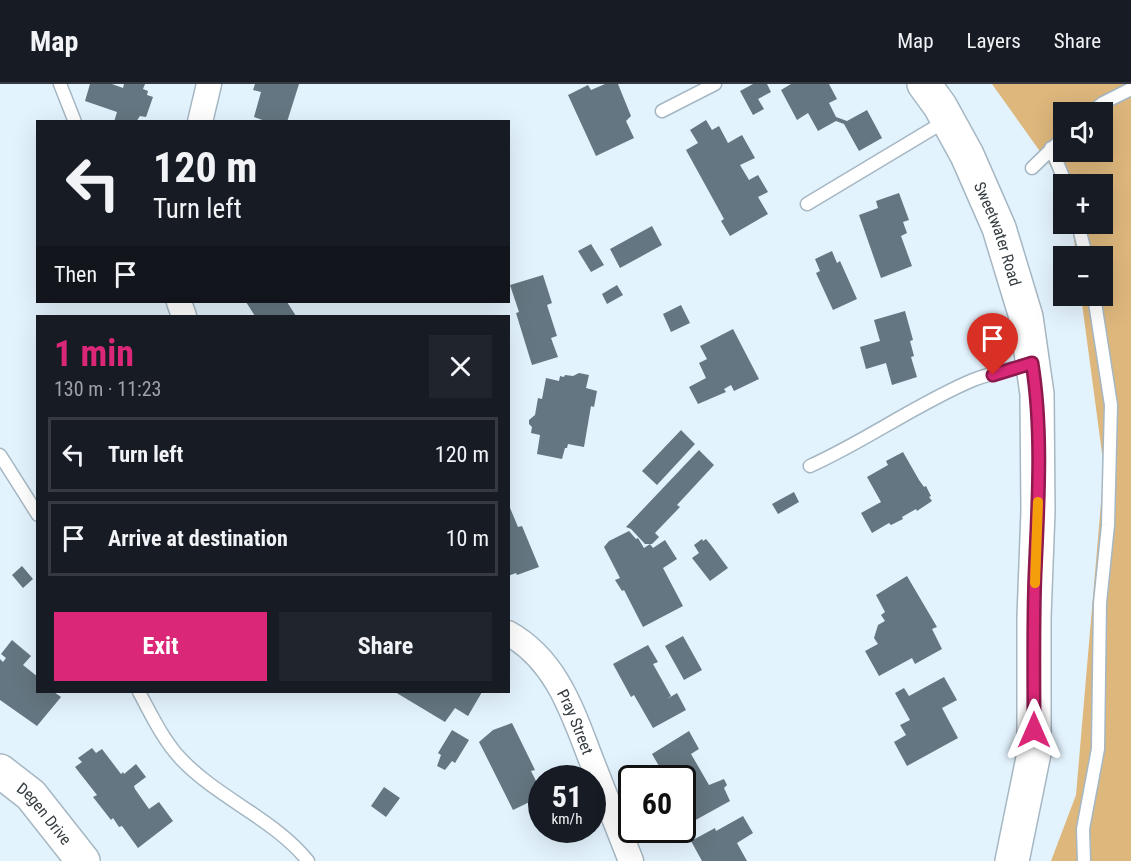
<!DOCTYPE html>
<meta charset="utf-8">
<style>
body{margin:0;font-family:"Roboto Condensed",sans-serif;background:#20242c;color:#f1f3f6;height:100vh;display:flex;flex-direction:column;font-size:22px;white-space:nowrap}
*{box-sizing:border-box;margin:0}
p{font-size:20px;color:#9ea1a6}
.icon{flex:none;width:33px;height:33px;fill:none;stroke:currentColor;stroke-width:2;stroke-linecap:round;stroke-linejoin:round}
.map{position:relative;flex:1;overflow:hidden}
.side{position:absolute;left:36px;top:231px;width:474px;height:378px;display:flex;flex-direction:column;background:#171b24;border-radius:0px;box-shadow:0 6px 24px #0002}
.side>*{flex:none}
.guide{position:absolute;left:36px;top:36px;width:474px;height:183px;border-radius:0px;box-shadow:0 6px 24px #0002;background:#171b24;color:#f1f3f6;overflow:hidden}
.tools{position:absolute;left:1053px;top:18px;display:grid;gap:12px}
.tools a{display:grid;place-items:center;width:60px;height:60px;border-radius:0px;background:#171b24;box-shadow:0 6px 24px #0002;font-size:30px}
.speed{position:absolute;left:528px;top:681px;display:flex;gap:12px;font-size:30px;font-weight:700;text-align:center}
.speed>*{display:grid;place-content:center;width:78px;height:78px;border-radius:50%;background:#171b24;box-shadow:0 6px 24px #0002;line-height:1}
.speed small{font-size:15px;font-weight:400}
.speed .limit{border:3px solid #111;border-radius:9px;background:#fff;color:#111}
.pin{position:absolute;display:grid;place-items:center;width:51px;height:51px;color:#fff;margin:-62px -26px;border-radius:50% 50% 50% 0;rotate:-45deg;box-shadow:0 0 6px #0007}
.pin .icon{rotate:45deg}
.me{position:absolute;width:66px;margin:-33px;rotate:0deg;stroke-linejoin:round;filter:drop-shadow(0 0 4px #0008)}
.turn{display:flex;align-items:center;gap:21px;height:126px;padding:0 18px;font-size:27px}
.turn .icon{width:78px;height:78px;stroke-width:2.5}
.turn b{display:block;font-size:42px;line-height:51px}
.then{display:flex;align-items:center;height:57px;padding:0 18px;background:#0003;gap:12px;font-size:22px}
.round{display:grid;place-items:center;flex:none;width:63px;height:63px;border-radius:0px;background:#20242c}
.headline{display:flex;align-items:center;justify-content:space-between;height:102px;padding:0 18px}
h1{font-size:36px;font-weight:700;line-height:45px;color:#db2777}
.cta{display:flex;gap:12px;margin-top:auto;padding:12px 18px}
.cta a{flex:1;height:69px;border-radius:0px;background:#db2777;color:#fff;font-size:24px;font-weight:700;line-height:69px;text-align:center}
.cta a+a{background:#20242c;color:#f1f3f6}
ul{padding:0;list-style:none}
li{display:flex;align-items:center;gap:18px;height:75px;margin:0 12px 9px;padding:0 6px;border:3px solid #363941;border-radius:0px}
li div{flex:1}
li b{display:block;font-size:22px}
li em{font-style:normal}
header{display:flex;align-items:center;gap:36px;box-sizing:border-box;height:84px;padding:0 30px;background:#171b24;border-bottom:2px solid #363941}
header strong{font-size:28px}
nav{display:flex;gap:33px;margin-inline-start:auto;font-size:21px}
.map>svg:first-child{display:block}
.green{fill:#ddb77c;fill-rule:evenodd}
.building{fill:#647681}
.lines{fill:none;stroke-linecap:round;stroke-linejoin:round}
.lane-casing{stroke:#a5b7c3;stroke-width:15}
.street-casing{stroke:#a5b7c3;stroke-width:27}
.secondary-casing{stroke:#a5b7c3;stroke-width:36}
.primary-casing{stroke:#a5b7c3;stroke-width:36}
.lane{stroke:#fff;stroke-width:12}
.street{stroke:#fff;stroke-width:24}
.secondary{stroke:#fff;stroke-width:33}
.primary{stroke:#fff;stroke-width:33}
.route-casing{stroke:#8e194d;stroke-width:15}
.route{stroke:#db2777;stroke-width:10}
.slow{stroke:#f59e0b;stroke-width:10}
.labels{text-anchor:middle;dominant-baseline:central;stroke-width:6;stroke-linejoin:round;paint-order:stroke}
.street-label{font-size:16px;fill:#353d41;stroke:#e3f3fd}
</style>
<header>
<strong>Map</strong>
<nav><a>Map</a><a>Layers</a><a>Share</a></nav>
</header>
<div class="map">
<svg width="1131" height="777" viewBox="0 0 1131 777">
<rect width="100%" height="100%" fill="#e3f3fd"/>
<path class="green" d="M992,0H1131V777H1051L1076,711L1104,384L1081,212H1102V172H1076L1072,140H1102V100L1064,101ZM1064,28H1102V68H1064Z"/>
<path class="building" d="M90,0H112L123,4L124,0H145L143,5L148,7L147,11L153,13L146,33L140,32L136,38H114L117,28L85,17Z
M255,0H299L287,38H268L254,33L261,8L253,6Z
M605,0H618L631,32L626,37L634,54L596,72L568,11L588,1L591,6Z
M753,0H767L771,8L758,15L764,25L753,31L740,7Z
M791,0H829L837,15L829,19L836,33L847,37L867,26L882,54L859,67L844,40L836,37L818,47L808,29L797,36L781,6Z
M706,36L712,46L719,42L728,59L742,51L755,74L740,81L749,96L758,91L768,108L758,113L768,130L730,152L721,137L724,135L686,66L698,59L690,46Z
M899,109L909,136L903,138L907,149L901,152L912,182L881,194L859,131L878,124L876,117Z
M652,142L662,161L620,184L610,165Z
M591,160L604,181L591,188L578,167Z
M832,167L837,179L840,177L857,215L833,226L816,189L820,187L815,175Z
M543,191L552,219L547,221L557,252L551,254L558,273L532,281L516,229L519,228L510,201Z
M617,201L623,211L607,220L602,210Z
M246,218H287L296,232H255Z
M681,221L690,239L671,248L663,230Z
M905,227L913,256L910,257L914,272L911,273L917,293L892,301L886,279L866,285L860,263L880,257L874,236Z
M733,245L759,295L734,307L731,301L724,305L726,308L698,320L689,303L706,294L699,279L707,275L700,262Z
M579,289L589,291L586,304L597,307L594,323L591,322L584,363L568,360L567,364H565L562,375L537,370L540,351L531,349L532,343L529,340V336L535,331L538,314L542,315L546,294L559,297L560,292L564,293L565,291L573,292Z
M681,346L695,360L657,401L642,387Z
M699,366L714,381L677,421L680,423L655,449L659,453L652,460H645L631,445L626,443Z
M903,368L919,396L924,403L926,402L931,412L929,413L932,417L917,427L916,425L902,433L903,435L891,441L889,439L872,449L861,429L881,418L867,393L888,381L886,377Z
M794,408L799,418L778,430L772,420Z
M508,419L518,443L522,442L539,483L517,491L516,489L508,492Z
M629,447L636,455L638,454L644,464L650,460L653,464L665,456L677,475L663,484L683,522L643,543L624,506L622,507L615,496L620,494L604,463L609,457Z
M702,455L703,457L706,455L711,461L728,484L710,497L692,474L699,469L694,461Z
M22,482L33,495L23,504L12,491Z
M907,492L937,543L932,545L942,565L915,580L912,574L879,592L865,567L878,560L874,554L878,541L885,537L881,531L885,528L876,511Z
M683,552L702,586L684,596L665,562Z
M12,556L31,572L23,581L38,593V608H54L61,613L37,642L0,616V575L3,578L6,574L1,570Z
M648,561L658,578L653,580L671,612L667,615L677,609L686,626L653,644L634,611L631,613L613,580Z
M944,593L957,616L942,624L958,654L907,682L894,658L906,651L900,641L910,636L895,609L904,604L909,612Z
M395,608H482L468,632L455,624L445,638Z
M512,639L535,686L531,687L542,709V712L513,726L479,658L493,646Z
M452,646L469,656L455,679L452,677L445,686L437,682L441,671L438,669Z
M689,647L699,665L691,670L709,701L724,695L727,701L724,704L730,717L692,738L682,723V694H666L652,670Z
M92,664L96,669L102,665L121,690L123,688L124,690L136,680L146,693L134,702L135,705L149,725L159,718L173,737L138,764L122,742L119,743L113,734L111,736L93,713L97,711L75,683L82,678L78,674Z
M384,703L400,714L386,733L371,722Z
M743,732L753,749L737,759L747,777H702L691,757L715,744L716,747Z"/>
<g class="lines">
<defs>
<path id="lane" d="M60,0L75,38
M662,27L715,0
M1092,28L1103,19L1131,5
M1051,64L1066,100
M1032,84L1064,53
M807,120L947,36
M1078,140L1086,172
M0,371L38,431
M810,382C866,357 916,320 973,296C991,289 1012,285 1030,280
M139,608C151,630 163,656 181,675C218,714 274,735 308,777
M1084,777L1083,745L1098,665L1100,519L1108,441L1111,321L1094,212"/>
<g id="street">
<path d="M200,38L209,0"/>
<path d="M179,218L184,232"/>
<path id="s1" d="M508,549C557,576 573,629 592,678C605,711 618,744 631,777"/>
</g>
<g id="secondary">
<path id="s2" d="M0,687L31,711L83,777"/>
</g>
<g id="primary">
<path id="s3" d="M924,0L940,22L967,71L999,144L1026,233L1037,310L1038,427L1034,533V669L1012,777"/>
</g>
</defs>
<use href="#lane" class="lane-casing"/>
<use href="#street" class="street-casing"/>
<use href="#secondary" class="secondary-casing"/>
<use href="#primary" class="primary-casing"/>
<use href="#lane" class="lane"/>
<use href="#street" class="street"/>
<use href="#secondary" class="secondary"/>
<use href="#primary" class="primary"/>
</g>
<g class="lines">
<defs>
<path id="route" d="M993,291L1032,279C1043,346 1038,422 1035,490C1033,542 1034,594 1034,646"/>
</defs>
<use href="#route" class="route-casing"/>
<use href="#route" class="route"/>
<path class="slow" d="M1035,499L1038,418"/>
</g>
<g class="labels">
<g class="street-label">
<text stroke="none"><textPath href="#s3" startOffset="168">Sweetwater Road</textPath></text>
<text stroke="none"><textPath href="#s1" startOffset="114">Pray Street</textPath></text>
<text stroke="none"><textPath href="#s2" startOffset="62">Degen Drive</textPath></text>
</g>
</g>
</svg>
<div class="tools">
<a><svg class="icon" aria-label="sound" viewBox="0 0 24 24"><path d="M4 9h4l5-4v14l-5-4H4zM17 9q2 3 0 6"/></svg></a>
<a>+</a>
<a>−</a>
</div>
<div class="speed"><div>51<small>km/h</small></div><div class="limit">60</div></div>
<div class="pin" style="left:993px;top:291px;background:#d93025"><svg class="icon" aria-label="arrive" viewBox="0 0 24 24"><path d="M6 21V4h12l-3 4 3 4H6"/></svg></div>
<svg class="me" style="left:1034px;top:646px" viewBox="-20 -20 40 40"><path d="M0-17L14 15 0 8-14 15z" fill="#db2777" stroke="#fff" stroke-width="4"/></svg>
<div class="guide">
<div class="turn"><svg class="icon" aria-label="left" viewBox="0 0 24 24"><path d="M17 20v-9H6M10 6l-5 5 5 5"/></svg><div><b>120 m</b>Turn left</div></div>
<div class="then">Then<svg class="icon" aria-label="arrive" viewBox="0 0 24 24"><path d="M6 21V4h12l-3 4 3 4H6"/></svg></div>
</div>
<section class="side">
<div class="headline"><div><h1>1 min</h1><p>130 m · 11:23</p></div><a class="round"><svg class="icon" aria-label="close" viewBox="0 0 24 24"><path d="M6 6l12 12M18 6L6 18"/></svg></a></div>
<ul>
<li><svg class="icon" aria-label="left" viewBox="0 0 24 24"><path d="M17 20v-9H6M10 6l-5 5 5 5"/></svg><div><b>Turn left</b></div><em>120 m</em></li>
<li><svg class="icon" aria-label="arrive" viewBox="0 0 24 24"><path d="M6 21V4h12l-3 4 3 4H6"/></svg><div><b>Arrive at destination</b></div><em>10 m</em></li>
</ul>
<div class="cta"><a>Exit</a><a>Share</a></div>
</section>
</div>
